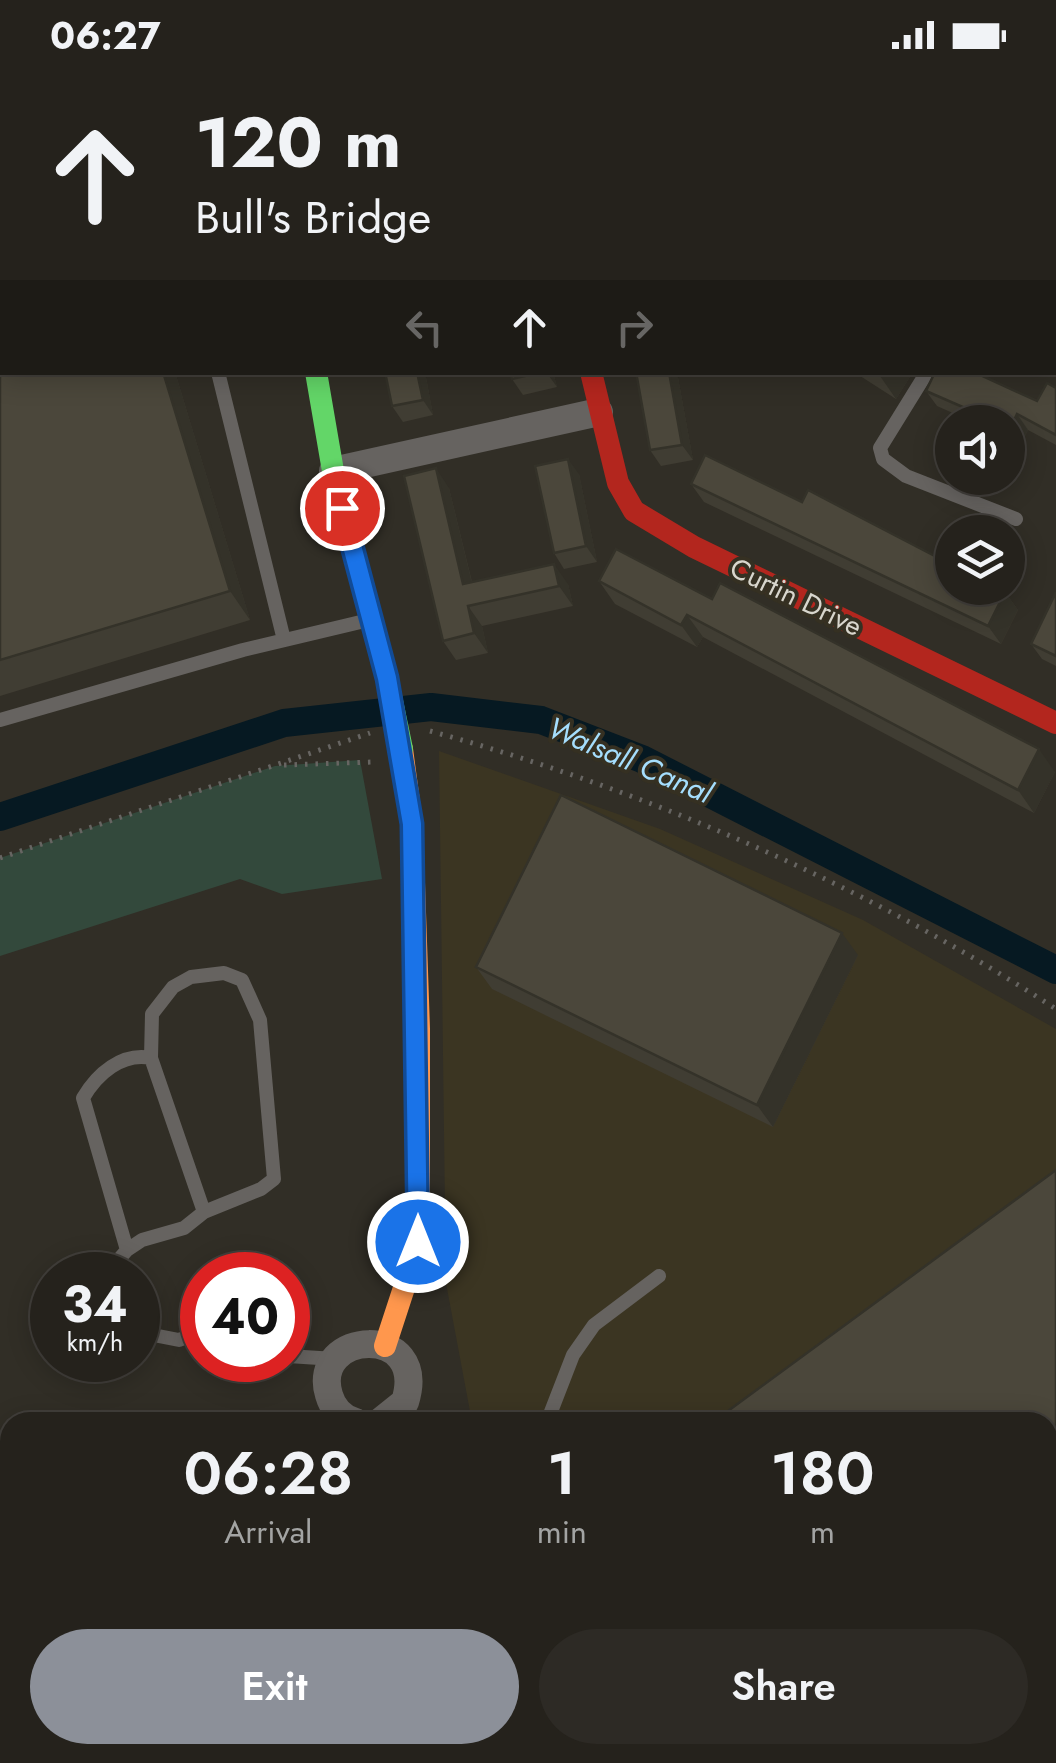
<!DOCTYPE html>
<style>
body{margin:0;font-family:Jost,sans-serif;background:#2d2a25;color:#f1f3f6;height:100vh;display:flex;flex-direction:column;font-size:38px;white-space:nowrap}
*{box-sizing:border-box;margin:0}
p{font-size:32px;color:#a3a4a3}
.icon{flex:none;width:55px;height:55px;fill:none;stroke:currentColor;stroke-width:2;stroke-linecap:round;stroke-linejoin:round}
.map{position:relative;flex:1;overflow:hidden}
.drawer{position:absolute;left:0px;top:1342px;width:1058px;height:352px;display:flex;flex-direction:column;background:#25221c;border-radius:30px 30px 0 0;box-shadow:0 5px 25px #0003,0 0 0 2px #423f3b}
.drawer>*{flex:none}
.hud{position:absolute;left:0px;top:0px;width:1058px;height:305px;box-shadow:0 5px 25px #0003,0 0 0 2px #423f3b;background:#25221c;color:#f1f3f6;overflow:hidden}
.controls{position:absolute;left:935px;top:335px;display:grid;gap:20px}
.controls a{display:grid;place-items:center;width:90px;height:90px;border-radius:50%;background:#25221c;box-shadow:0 5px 25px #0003,0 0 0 2px #423f3b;font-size:50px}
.speed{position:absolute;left:30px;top:1182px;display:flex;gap:20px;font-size:50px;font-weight:700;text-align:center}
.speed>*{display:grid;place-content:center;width:130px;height:130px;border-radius:50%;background:#25221c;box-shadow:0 5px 25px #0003,0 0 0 2px #423f3b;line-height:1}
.speed small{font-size:25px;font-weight:400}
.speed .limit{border:15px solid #d22;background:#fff;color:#111}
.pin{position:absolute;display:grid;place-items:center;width:85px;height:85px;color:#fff;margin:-42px;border:5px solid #fff;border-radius:50%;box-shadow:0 2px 10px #0007}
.me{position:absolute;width:110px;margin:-55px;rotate:0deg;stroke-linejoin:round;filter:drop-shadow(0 0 8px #0008)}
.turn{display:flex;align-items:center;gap:35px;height:210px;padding:0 30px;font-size:45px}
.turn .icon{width:130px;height:130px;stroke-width:2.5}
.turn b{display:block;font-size:70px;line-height:85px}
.lanes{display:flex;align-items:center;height:95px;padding:0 30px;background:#0003;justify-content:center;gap:50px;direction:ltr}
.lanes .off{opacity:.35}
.eta{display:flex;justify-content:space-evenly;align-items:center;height:170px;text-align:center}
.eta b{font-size:60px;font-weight:600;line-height:70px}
.primary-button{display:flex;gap:20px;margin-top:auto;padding:20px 30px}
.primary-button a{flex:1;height:115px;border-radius:60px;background:#8c9099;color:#fff;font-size:40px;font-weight:600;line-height:115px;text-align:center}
.primary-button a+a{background:#2d2a25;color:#f1f3f6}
.status{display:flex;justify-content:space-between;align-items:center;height:70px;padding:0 50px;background:#25221c;direction:ltr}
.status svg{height:28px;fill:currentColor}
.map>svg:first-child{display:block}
.built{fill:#3b3522}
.green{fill:#33493c}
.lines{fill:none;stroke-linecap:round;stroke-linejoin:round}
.canal{stroke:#061922;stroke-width:28}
.path{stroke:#676562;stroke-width:5;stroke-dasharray:2.5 8;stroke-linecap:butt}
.lane{stroke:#666360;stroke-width:14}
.street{stroke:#666360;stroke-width:28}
.fast{stroke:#63d668;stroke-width:22}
.slow{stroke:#ff974d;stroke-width:22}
.jam{stroke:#b3261e;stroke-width:22}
.fast-bridge{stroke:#63d668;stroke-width:22}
.wall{fill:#403d33}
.shaded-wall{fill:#343229}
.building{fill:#4b473b;stroke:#343229;stroke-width:2.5}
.route-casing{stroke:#114b97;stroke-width:25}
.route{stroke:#1a73e8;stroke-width:18}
.labels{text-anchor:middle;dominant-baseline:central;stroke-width:8;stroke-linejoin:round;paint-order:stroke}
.street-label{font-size:28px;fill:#d8d6cd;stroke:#353022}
.water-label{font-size:30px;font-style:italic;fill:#a5defd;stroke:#353022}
</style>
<div class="status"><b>06:27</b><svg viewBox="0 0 49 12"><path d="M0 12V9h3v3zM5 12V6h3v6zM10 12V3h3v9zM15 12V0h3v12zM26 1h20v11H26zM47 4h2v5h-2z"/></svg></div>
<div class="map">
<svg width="1056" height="1693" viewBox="0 0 1056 1693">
<rect width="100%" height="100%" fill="#312e26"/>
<path class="built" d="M439,681L660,759L863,850L1056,959V1693H591L588,1685H1048V1352H472L446,1213Z
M10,1520V1685H528L532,1693H0V1523Z"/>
<path class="green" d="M0,0L230,2H2L0,247Z
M360,690L382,809L282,824L240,809L0,886V788L275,696Z"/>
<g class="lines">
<path class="canal" d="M0,747L284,653L431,637L541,650L642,689L1056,900"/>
<path class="path" d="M0,99H2
M430,661C648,721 866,815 1056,939
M284,695L372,692
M0,788L370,663"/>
<path class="lane" d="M218,302L284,570
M927,302L880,378L883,389L906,406L1016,449
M0,650L243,580L369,550
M127,1180L142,1170L184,1158L204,1142L261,1119L274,1109L260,950L242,910L224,903L191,907L173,917L152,944L151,988L204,1142
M105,1205L127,1180L83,1028C97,1004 122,982 151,988
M138,1262L179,1270L202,1261
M288,1286L335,1289
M547,1352L573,1285L594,1255L659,1206"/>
<path class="street" d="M249,0V2
M291,2L298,0
M785,2L787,0
M1055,281H1056
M333,401L599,342
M355,1352C342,1348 333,1339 329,1325C309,1260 430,1252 405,1332L380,1352
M0,1497L10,1492
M559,1685L562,1693"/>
<path class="fast" d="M316,302L333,401L387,607"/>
<path class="slow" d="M385,1276L419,1172V959L412,754L402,679"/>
<path class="jam" d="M591,302L618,413L634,441L694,477L1056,653"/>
<path class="fast-bridge" d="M387,607L402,679"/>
</g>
<path class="wall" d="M411,0H503L498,2H412Z
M0,298L2,302H175L250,550L0,626Z
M385,302H425L433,345L403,352L392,336Z
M510,302H553L557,317L523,325L512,309Z
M636,302H677L693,390L661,396L650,380Z
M854,302H913L896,329Z
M1056,318V375L1028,360L1021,374L1008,368V352H973L937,336L926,321L1037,331Z
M579,404L597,492L564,499L554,483Z
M691,414L802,432L1005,522L1018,540L1001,574L704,432Z
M449,418L472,512L568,514L573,536L482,556L488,583L456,590L443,571Z
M599,511L712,529L1055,702L1034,743L703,567L697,577L615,534Z
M1056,522V596L1042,589L1031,574Z
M858,885L773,1057L492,919L476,897Z
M1056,1100V1593L1048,1599V1352Z
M711,1685H931L920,1693H717Z"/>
<path class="shaded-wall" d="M719,0H740L738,2H717Z
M845,0H866L864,2H844Z
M163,302H175L250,550L230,521Z
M417,302H425L433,345L423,330Z
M546,302H553L557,317Z
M669,302H677L693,390L682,375Z
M882,302H913L896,329L880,306Z
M1017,344L1028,360L1021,374L1010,359Z
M568,389L579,404L597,492L586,476Z
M436,398L449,418L477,534L463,514Z
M554,494L568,514L573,536L559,516Z
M1005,522L1018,540L1001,574L988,556Z
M468,536L482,556L488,583L474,563Z
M687,545L703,567L697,577L681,555Z
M1039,679L1055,702L1034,743L1018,720Z
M842,863L858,885L773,1057L757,1035Z
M0,1640L10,1664V1685H19L22,1693H13L0,1660Z
M444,1685H453L456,1693H448Z"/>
<path class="building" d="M411,0H463L457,2H412Z
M681,0H719L717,2H678Z
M814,0H845L844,2H813Z
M973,0H1011V2H974Z
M0,298H2V302H163L230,521L0,590Z
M385,302H417L423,330L392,336Z
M510,302H542L512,309Z
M636,302H669L682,375L650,380Z
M935,302H974L1037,331L1047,313L1056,318V365L1017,344L1010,359L1008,357V352H997L926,321Z
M705,385L802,432L808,420L952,495V518H996L1005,522L988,556L691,414Z
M568,389L586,476L554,483L535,396Z
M436,398L463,514L554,494L559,516L468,536L474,563L443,571L404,406Z
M616,479L712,529L720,513L1039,679L1018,720L687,545L681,555L599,511Z
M1056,522V586L1031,574Z
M561,725L842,863L757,1035L476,897Z
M1056,1100V1559L1048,1565V1352H713Z
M0,1660L13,1693H0Z
M73,1685H444L448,1693H76Z
M712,1685H884L873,1693H718Z"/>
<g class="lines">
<defs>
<path id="route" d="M342,438L387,608L412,754L418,1172"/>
</defs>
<use href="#route" class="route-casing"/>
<use href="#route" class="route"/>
</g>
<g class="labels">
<g class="street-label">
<text transform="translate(796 527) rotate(26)">Curtin Drive</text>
</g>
<g class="water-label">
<text transform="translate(630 690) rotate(23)">Walsall Canal</text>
</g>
</g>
</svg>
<div class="controls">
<a><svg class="icon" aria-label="sound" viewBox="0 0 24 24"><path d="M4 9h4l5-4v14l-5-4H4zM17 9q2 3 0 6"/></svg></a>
<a><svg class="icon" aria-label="layers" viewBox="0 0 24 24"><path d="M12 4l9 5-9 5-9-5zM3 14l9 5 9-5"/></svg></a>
</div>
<div class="speed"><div>34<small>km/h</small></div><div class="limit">40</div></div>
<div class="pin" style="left:342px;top:438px;background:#d93025"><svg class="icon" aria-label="arrive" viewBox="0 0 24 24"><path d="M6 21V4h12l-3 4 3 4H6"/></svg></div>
<svg class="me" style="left:418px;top:1172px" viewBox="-20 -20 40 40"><circle r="17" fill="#1a73e8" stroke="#fff" stroke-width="3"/><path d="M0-11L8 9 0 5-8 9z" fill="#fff"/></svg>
<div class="hud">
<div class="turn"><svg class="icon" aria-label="ahead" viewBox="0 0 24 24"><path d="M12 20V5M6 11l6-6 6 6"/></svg><div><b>120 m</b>Bull's Bridge</div></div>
<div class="lanes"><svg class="icon off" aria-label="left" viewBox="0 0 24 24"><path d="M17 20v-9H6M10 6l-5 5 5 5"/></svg><svg class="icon" aria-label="ahead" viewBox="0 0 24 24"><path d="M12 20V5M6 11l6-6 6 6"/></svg><svg class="icon off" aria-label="right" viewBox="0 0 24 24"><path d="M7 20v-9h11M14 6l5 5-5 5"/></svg></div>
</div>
<section class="drawer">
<div class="eta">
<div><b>06:28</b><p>Arrival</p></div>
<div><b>1</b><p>min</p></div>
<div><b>180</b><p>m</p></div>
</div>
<div class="primary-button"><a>Exit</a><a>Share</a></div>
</section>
</div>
